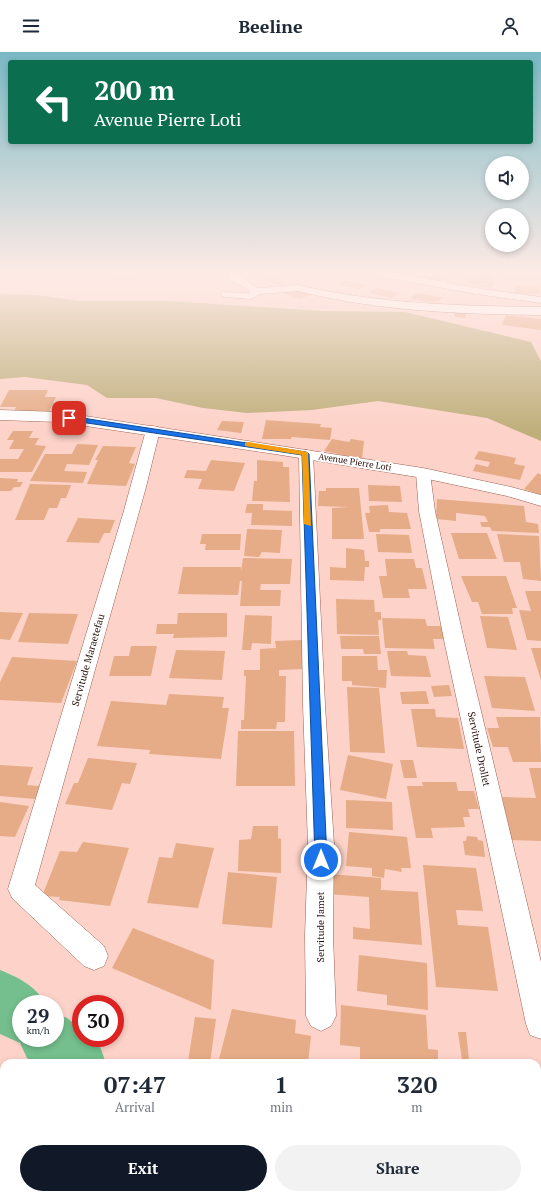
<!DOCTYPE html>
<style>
body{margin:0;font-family:"PT Serif",serif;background:#f2f2f3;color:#1f2937;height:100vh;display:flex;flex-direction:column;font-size:15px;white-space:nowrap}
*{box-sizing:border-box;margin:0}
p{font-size:13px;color:#747a83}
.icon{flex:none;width:22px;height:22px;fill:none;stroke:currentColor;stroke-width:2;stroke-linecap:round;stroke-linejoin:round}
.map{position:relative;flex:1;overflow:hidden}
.sheet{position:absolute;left:0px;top:1007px;width:541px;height:140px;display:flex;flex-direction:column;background:#fff;border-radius:12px 12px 0 0;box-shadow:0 2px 6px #0003}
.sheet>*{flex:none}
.banner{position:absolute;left:8px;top:8px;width:525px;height:84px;border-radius:4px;box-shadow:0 2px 6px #0003;background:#0b6e4f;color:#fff;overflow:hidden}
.controls{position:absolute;left:485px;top:104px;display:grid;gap:8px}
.controls a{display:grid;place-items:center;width:44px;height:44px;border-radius:50%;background:#fff;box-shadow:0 2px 6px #0003;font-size:20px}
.speed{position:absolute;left:12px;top:943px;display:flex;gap:8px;font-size:20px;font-weight:700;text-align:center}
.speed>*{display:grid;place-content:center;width:52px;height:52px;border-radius:50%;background:#fff;box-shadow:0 2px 6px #0003;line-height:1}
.speed small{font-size:10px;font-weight:400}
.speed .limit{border:6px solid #d22;background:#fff;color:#111}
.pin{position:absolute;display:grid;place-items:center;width:34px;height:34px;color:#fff;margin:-17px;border-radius:8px;box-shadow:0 2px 6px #0006}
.me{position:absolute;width:44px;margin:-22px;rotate:0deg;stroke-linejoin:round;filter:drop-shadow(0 0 3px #0008)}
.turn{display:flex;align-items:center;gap:14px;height:84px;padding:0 20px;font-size:18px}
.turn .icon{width:52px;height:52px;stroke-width:2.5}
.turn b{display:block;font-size:28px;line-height:34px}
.eta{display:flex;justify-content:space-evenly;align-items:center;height:68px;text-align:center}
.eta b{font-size:24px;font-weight:700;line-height:28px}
.primary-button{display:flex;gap:8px;margin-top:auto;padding:8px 20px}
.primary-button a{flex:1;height:46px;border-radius:24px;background:#111827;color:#fff;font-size:16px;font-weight:700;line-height:46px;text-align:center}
.primary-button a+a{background:#f2f2f3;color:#1f2937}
header{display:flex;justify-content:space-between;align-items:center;height:52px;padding:0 20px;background:#fff;font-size:18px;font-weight:700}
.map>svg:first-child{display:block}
.green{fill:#beae7a}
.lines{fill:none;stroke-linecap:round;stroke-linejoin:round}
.river{fill:#74bf8d;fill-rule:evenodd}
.building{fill:#e5ac87}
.minor-casing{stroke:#9c5f51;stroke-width:1}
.secondary-casing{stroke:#9c5f51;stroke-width:1}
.minor{fill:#fff;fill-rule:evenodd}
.secondary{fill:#fff;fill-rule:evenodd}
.route{fill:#1a73e8;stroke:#114b97}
.slow{fill:#f59e0b}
.labels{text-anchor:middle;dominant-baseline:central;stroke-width:4;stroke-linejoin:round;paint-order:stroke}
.far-street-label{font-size:9px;fill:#270f0a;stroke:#fefefe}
.street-label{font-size:10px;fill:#270f0a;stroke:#fefefe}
</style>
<header><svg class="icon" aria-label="menu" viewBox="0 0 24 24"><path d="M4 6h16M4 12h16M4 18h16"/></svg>Beeline<svg class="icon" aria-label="person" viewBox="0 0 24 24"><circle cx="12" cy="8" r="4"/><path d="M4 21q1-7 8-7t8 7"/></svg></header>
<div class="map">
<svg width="541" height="1147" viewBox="0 0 541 1147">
<rect width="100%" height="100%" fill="#fdd2c8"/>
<path class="green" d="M0,242L37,243L80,249H169L322,259L405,260L531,290L541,309V389L487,366L378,349L312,358L247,361L203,356L156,346H107L87,333L25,325L0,327Z"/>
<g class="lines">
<path class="river" d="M0,918C17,925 37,934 45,952H21V986H55V961L67,966L81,977V986C100,986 100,995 106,1011H32L27,1006L20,991L0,982Z
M235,1143H306L308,1147H237Z"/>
</g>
<path class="building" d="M124,221H140L137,226H117Z
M251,221H260L285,231L279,233Z
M423,221H448L441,228H435L419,226Z
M510,221H539L541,228L505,227L504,223H510Z
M476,222H488L494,225L492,229L496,230L491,236L472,233L473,232L465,230Z
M346,228L353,230L368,233L360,237L339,233Z
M515,233L539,234L540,242L515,241Z
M376,235L383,238L399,241L392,246L370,241Z
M293,237L310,243L299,247L282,241Z
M417,241L434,244L443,246L433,251L410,246Z
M454,260L466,262L465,266L455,265Z
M506,263L541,267V278L502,273Z
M9,338H48L45,345H56L49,359H14L16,355H0Z
M266,368L321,372L320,375L332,376L330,388L292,385L291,387H262Z
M222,369L244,370L241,381L217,378Z
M13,379H33L29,386H39L35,393L46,394L32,420H0V407H18L24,397H9L14,388H7Z
M332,387L349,390L351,387L364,389L362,407L324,399Z
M77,392L98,393L89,413L67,412L64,419L87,420L83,431L30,429L45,402H72Z
M103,394L136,395L129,411L135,412L126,434L87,432L98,408H95Z
M479,399L516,406L514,412L525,414L520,428L473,419L476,412L488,415L490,410L474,407Z
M211,408L245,411L234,439L198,437L202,427L184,426L187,418L206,419Z
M257,408L283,410V415H289L290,450L252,449L254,429H257Z
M538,421L541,423V443L524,437Z
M0,426L18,427L17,430H23L20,435H14L11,439H0Z
M30,432L71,433L66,446H61L57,456H49L44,468H15Z
M368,433L400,434L402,450L369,449Z
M326,436H359L364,487H332V456L349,455L318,454L319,439H326Z
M437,447L524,454L526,470L538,472L539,481L492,479L490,475H482L480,470H488L485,464L456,461V469L436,467Z
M247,452H263V458L292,459V474L251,473L252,461H245Z
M388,453L389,460L407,461L411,477H380V480H369L365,461H370L369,454Z
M78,466L115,468L110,481H104L99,491L66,490Z
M247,477L282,478L280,501L262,500L259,505L244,504Z
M451,481H487L497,507H459Z
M202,482H241L240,498H205L206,492H200Z
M376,482L409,483L412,501L378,500Z
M497,482L539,484L541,529L523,527L520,510H504Z
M346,496L364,498L365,509H369V515H365L364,529L330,528V515L346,516Z
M243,506L292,507L290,532H261L260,538H281L280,554H240L242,529H240L238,543L178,542L183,515H241V520Z
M385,507H414L416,516H422L427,537H408L410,546H383L379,524H387Z
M461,524H506L517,556H512L513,562H482L478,550H472Z
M525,539H541V589L527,588L519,558L531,559Z
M336,547L374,548L375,560H381V568H378L379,583L337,582Z
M0,560L23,561L10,588L0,587Z
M29,561L78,562L68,592L18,590Z
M178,561H227V585L173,586L174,582H156L157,572H177Z
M245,563L272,564L271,592L252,591L251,598H242Z
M480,564L508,565L517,598L487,596Z
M382,566L425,567L427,574H444L447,587H433L435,597L385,596Z
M340,584H379L381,602H364L363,597H341Z
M303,588L304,617L279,618V624H286L285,670H277L276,677H241V668H244L246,624H244V618H260V597L276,596L275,589Z
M131,594H157L151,624H109L114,604H129Z
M531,596H541V628Z
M176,598L225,599L222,628L169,626Z
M387,599H407L408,603L426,604L431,625L391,624Z
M342,604H377L378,618H387L386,636L352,633V629H342Z
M12,605L77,609L61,651L0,648V630Z
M484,624L525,625L535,659L492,656Z
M449,633L452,644L434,645L431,634Z
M347,635L379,636L385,701L350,700Z
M426,639L429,652H402L400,640Z
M169,642L224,645L222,656H229L221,707L149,702L150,698L97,694L111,649L166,653Z
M411,657H435L436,665L458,666L464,697L417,695Z
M496,665H540L541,710H513L508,695H493L487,676H499Z
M238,679H294L295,734H236Z
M348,703L393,712L386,747L340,738Z
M88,706L137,711L130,732L122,731L112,758L65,752L74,731H78Z
M400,708H413L417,726H404Z
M0,713L33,715L27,733L40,734L35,747L0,744Z
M529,716H541V789L511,788L502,745L536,746Z
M422,730H456L458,739H474L479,757H468L470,765H463L465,775L431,776L433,786H416L407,734H423Z
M346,748L392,750L393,778L346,776Z
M0,750L29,754L15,785L0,784Z
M253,774H278V786L281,787V821L238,819L239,788L251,787Z
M349,780L407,785L411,816H401L402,820L385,817L384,826L372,824V816L346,814Z
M467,784L477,785L478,788L483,789L485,805L465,803L463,789H466Z
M83,790L129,796L110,854L59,848L60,845L42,844L60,799L77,800Z
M176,791L214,796L198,856L147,851L159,805L172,806Z
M423,813L476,816L483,859L456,858L458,873L488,875L498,939L436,935Z
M228,820L277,825L272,876L222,872Z
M329,822L381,826V838L418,840L422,893L353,887V875L370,877L369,845L328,842Z
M133,876L214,908L211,958L112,916Z
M359,903L427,911L428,958L387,953V943L357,939Z
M341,953L426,963L428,997L438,998V1011H360V995L340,993Z
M232,957L296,968L295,981L311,984L308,1011H218Z
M195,965L216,967L210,1011L188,1010Z
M458,980H466L469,1008H462Z"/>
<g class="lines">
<defs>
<path id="minor" d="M226,221H235L258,236L298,233L303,236L298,239L260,242L251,247L226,245L222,244L221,242L222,240L249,241L250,239L231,228Z
M373,221H395L476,236L541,245V251L476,242L377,224Z
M153,374L158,375L160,378L146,435L35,833L104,894L108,904L104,914L94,918L84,914L12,846L8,837L123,462L146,378L148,375Z
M306,398L311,399L313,402L325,653L334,793L333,884L336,964L331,974L321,979L311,974L306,964L305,884L308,793L303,653L299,402L301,399Z
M423,417L428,418L430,421L435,459L464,588L541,910V987L530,983L526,972L444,588L419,459L416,421L418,418Z
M0,1039L4,1041V1075L0,1073Z
M61,1143H97L98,1147H62Z"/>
<path id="secondary" d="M298,233C378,252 459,254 541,255V263C457,262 376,259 294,238L292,236Z
M0,358L59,360L423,416L511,435L541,443V454L507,444L423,426L275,402L59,370L0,368Z"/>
</defs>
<use href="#minor" class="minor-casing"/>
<use href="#secondary" class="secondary-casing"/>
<use href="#minor" class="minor"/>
<use href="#secondary" class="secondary"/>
</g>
<linearGradient id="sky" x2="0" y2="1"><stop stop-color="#79b8c4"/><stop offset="0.58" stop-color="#feebe6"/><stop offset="1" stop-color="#feebe6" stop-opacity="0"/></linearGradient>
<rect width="541" height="382" fill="url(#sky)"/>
<path class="route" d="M69,364L306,400L309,402L327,808L325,812L321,813L316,812L315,808L302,403L67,368V365Z"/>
<path class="slow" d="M248,390L308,400L311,474L304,472L302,403L245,394V391Z"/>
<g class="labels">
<g class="far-street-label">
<text transform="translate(355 410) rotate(9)">Avenue Pierre Loti</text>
</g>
<g class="street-label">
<text transform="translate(88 608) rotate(-74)">Servitude Maraetefau</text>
<text transform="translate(479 697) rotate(78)">Servitude Drollet</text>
<text transform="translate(320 875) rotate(-90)">Servitude Jamet</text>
</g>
</g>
</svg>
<div class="controls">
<a><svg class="icon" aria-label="sound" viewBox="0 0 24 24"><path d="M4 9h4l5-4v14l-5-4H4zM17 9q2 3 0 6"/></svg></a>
<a><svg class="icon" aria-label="search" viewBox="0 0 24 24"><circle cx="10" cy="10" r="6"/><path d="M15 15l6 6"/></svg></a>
</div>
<div class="speed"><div>29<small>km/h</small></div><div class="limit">30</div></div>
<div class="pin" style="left:69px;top:366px;background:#d93025"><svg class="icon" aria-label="arrive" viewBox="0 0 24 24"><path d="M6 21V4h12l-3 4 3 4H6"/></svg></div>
<svg class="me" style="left:321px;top:808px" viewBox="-20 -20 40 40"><circle r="17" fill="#1a73e8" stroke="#fff" stroke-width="3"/><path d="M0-11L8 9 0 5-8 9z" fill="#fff"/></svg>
<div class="banner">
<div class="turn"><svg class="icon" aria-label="left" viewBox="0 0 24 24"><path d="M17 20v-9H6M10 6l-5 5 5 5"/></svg><div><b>200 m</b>Avenue Pierre Loti</div></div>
</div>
<section class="sheet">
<div class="eta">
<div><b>07:47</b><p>Arrival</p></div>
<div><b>1</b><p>min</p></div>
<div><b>320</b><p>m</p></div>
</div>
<div class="primary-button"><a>Exit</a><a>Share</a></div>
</section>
</div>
